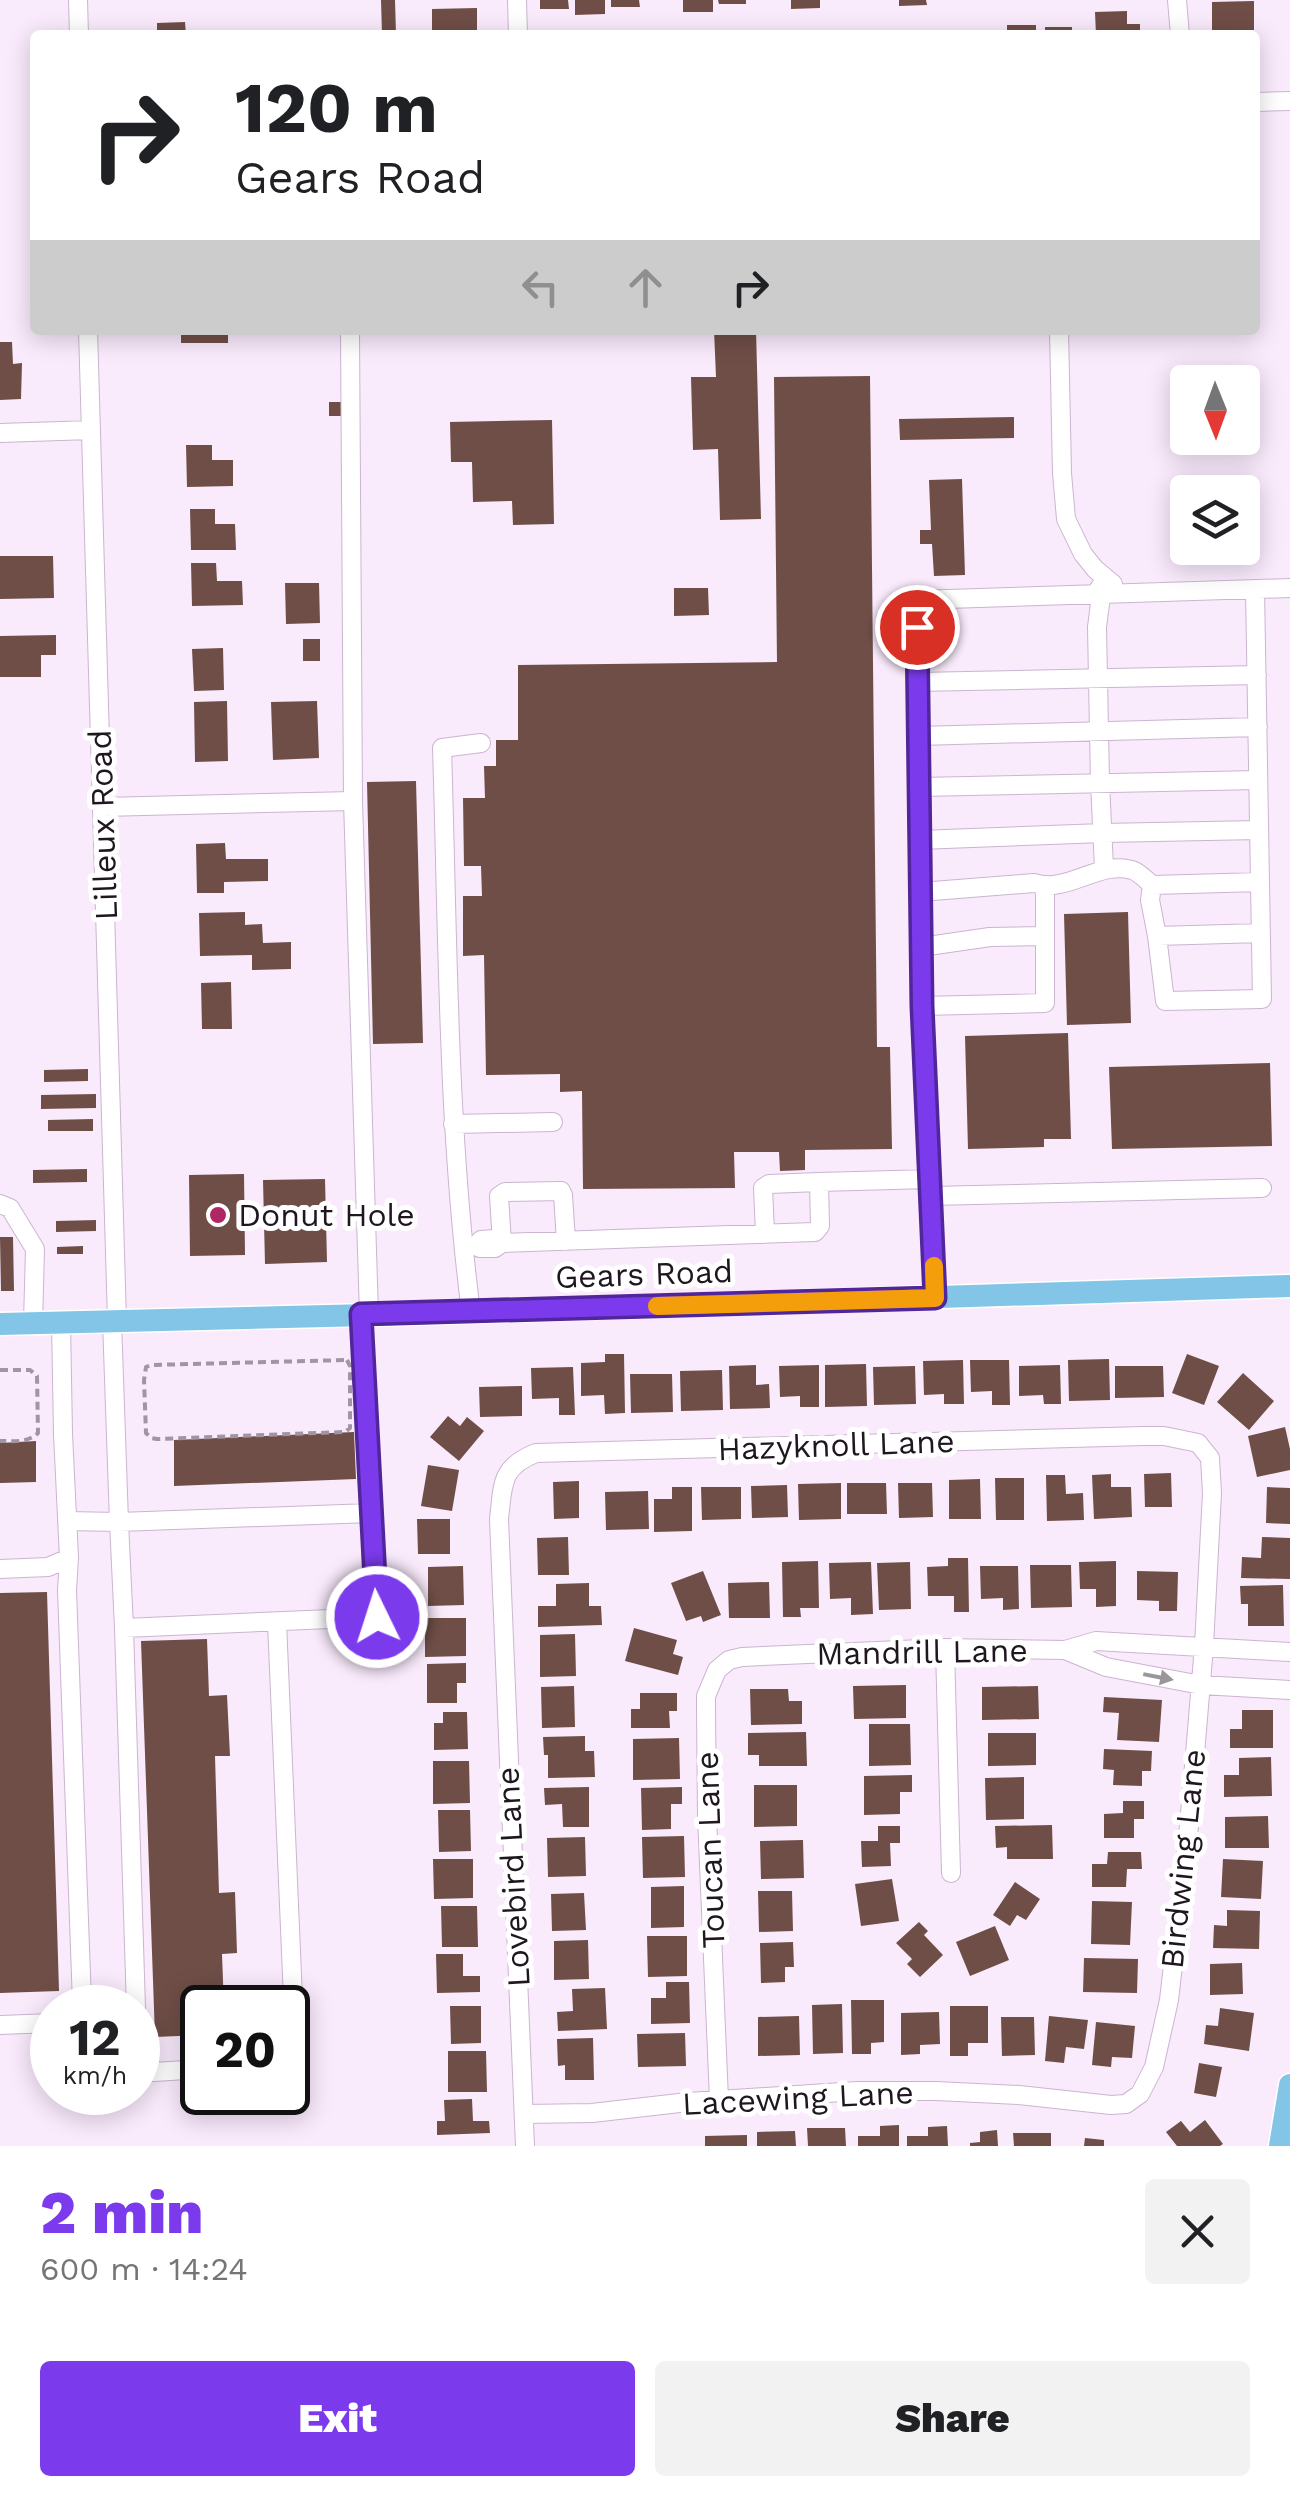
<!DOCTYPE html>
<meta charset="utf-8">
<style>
body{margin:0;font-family:"Work Sans",sans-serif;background:#f2f2f2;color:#202124;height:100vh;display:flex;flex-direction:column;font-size:38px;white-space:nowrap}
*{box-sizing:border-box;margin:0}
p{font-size:32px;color:#757577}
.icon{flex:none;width:55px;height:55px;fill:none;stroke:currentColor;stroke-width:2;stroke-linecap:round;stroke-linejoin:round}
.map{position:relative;height:2146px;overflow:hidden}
.side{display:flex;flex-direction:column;background:#fff;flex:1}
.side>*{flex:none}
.top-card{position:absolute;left:30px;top:30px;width:1230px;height:305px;border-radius:10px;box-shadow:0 5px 25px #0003;background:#fff;color:#202124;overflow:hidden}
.needle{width:65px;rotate:179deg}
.buttons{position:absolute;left:1170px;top:365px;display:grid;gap:20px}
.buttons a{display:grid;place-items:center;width:90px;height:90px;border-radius:10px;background:#fff;box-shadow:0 5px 25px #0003;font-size:50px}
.speed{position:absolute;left:30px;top:1985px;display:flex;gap:20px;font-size:50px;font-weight:700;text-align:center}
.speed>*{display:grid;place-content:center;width:130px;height:130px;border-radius:50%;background:#fff;box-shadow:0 5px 25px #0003;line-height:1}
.speed small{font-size:25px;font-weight:400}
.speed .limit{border:5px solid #111;border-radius:15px;background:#fff;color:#111}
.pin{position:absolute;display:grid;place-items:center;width:85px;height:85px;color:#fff;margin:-42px;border:5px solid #fff;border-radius:50%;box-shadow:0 2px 10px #0007}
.me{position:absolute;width:110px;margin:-55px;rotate:356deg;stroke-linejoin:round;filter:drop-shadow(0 0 8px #0008)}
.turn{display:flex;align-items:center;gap:35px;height:210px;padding:0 40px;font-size:45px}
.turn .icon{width:130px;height:130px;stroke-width:2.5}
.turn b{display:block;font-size:70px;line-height:85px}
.lanes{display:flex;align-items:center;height:95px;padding:0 40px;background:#0003;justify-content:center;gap:50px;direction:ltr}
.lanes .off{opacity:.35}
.round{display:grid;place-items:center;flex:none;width:105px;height:105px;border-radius:10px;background:#f2f2f2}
.overview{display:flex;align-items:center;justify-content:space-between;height:170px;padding:0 40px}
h1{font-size:60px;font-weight:800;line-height:75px;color:#7c3aed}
.action{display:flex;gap:20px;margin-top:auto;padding:20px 40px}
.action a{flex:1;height:115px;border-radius:10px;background:#7c3aed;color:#fff;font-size:40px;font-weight:800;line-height:115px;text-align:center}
.action a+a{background:#f2f2f2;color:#202124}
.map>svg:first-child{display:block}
.building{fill:#6f4e47}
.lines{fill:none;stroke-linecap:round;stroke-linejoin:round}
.minor-casing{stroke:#ccb4d1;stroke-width:20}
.major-casing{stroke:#fff;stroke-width:25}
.path{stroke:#a194a3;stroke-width:4;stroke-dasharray:8 5;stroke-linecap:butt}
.minor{stroke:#fff;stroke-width:18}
.major{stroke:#83c5e6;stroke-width:22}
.oneway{fill:#9a969b}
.route-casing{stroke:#51269a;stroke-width:25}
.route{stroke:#7c3aed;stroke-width:18}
.slow{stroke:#f59e0b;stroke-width:18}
.poi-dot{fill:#b12765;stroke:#fff;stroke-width:4}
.labels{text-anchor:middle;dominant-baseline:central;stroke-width:10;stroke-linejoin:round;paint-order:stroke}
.street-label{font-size:32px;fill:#1f1620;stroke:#fff}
.poi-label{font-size:32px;fill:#1f1620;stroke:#fff;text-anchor:start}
</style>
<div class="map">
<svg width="1290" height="2146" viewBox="0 0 1290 2146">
<rect width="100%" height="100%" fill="#f9eafc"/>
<path class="building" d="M381,0H395L396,35H382Z
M540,0H568L569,9H540Z
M575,0H605V14L575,15Z
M611,0H639L640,7H611Z
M683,0H713V12H683Z
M718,0H746V4H719Z
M791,0H820V8L791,9Z
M899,0H926L927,5L899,6Z
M1254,1V30L1212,31V2Z
M477,8V35H432V9Z
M1127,11V24H1140V35H1096L1095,12Z
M185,22L186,35H157V23Z
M1007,25H1036V35H1007Z
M1045,27H1072V35H1045Z
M181,330H228V343H181Z
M714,330H756L761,519L720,520L718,449L693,450L691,377H716Z
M0,342H12L13,364L22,363L21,399L0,400Z
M870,376L877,1047H890L892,1149L805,1150V1170L780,1171L779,1152H734L735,1188L583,1189L582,1091L560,1092V1074L486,1075L484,955L463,956V896H482L481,866H464L463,798H485L484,766H496V740H518V665L777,662L774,377Z
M329,402H350V416H329Z
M1014,417V438L900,440L899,419Z
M552,420L554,524L513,525L512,501L473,502L472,462H451L450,422Z
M186,445H212V460H233V486L187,487Z
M962,479L965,575L934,576L932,544H920V530H931L929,480Z
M190,509H215V524H235L236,550H191Z
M0,556H53L54,598L0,599Z
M191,563H216L217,581H242L243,605L192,606Z
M285,583H319L320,623L286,624Z
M674,588H708L709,615L674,616Z
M56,635V655H41V677H0V636Z
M303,639H320V661H303Z
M223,648L224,690L194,691L192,649Z
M227,701L228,761L195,762L194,702Z
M317,701L319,758L273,760L271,702Z
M416,781L423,1043L373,1044L367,782Z
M225,843L226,859H268V881L224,882V893H197L196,844Z
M245,912V925L262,924L263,943L291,942V969L252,970V955L200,956L199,913Z
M1128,912L1131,1023L1067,1025L1064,914Z
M231,982L232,1029H202L201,983Z
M1068,1033L1071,1139H1044V1147L968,1149L965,1036Z
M1270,1063L1272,1146L1112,1149L1109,1067Z
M88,1069V1081L44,1082V1070Z
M96,1094V1108L41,1109V1095Z
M93,1119V1131H48V1120Z
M87,1169V1182L33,1183V1170Z
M244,1174L245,1255L190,1256L189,1175Z
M325,1179L327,1262L265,1264L263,1180Z
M96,1220V1231L56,1232V1221Z
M0,1237H13L14,1291H1Z
M83,1246V1254H57V1247Z
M605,1354H624L625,1413L605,1414L604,1395L581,1396V1363L605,1362Z
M1187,1354L1219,1366L1204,1405L1172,1393Z
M1109,1359L1110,1400L1069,1401L1068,1360Z
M963,1360L964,1404H944V1394L924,1395L923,1361Z
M970,1360H1009L1010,1405H992V1391L971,1392Z
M866,1364L867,1406L825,1407V1365Z
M756,1365V1385L769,1384L770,1408L730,1409L729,1366Z
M819,1365V1407H800V1396L780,1397L779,1366Z
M1060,1365L1061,1404H1044L1043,1395L1019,1396V1366Z
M915,1366L916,1404L874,1405L873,1367Z
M1115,1366H1163L1164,1397L1115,1398Z
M573,1367L575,1415H559V1398L532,1399L531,1368Z
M722,1370L723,1410L681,1411L680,1371Z
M1243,1373L1274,1401L1249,1430L1217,1402Z
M630,1374H672L673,1412L631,1413Z
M522,1386V1416L480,1417L479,1387Z
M448,1416L460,1426L467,1417L484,1431L459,1461L430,1437Z
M1285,1427L1290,1449V1470L1257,1477L1248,1436Z
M354,1432L356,1479L174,1486V1440Z
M36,1441V1482L0,1483V1443Z
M428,1465L459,1470L452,1511L421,1506Z
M1171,1473L1172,1507H1145L1144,1474Z
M1111,1474V1487H1131L1132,1517L1094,1519L1092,1475Z
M1046,1475H1065L1066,1494L1083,1493L1084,1520L1047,1521Z
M995,1478H1024V1520H996Z
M980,1479L981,1519H949V1480Z
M579,1481V1518L554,1519L553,1482Z
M841,1483V1519L799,1520L798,1484Z
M847,1483H886L887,1514H847Z
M898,1483H932L933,1517L899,1518Z
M787,1485L788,1517L752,1518L751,1486Z
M672,1487H692V1531L654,1532V1499H672Z
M701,1487H741V1519L702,1520Z
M1267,1487L1290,1488V1524L1266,1523Z
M648,1491L649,1529L606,1530L605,1492Z
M417,1519H450V1554H418Z
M568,1537L569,1575H538L537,1538Z
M1262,1537L1290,1538V1579L1241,1578L1242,1557L1261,1558Z
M948,1558H968L969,1612H954V1596H928L927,1567L948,1566Z
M818,1561L819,1608H800L801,1617H783L782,1562Z
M1116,1561V1606L1096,1607V1589H1080L1079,1562Z
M871,1562L873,1614L851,1615V1598L830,1599L829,1563Z
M910,1562L911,1609L879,1610L877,1563Z
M1030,1565H1071L1072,1607L1031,1608Z
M463,1566L464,1605L428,1606V1567Z
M980,1566H1018L1019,1609L1003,1610V1598L981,1599Z
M703,1571L721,1615L703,1622L701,1616L686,1621L671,1583Z
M1137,1571L1178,1572L1177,1611H1159V1601L1137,1600Z
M769,1582L770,1618H729L728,1583Z
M589,1583V1606H601L602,1625L538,1627V1606H556V1584Z
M1283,1585L1284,1626H1248V1604H1241L1240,1586Z
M47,1592L59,1991L0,1993V1593Z
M425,1618H466V1656L425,1657Z
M634,1628L677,1640L673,1654L683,1657L678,1675L625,1661Z
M575,1634L576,1676L540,1677V1635Z
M207,1639L209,1696L227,1695L230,1756H215L219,1893L235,1892L237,1953L222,1954L224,2008H202V2035L155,2037L141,1641Z
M466,1663V1683H457V1703H427V1664Z
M906,1685V1718L854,1719L853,1686Z
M574,1686L575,1727L542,1728L541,1687Z
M1038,1686L1039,1719L982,1720V1687Z
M750,1689H788L789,1701H802V1724L751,1725Z
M640,1693H677V1711H669L670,1728H631V1709H640Z
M1104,1697L1162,1700L1159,1742L1117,1740L1119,1713L1103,1712Z
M1242,1710H1273V1748H1230V1729H1242Z
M443,1712H467L468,1749L434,1750V1723H443Z
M869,1724H910L911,1765L869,1766Z
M806,1732L807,1766H759V1755H748V1733Z
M988,1733H1036V1765L988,1766Z
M585,1736V1751H594L595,1777L548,1778V1755H544L543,1737Z
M679,1738L680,1779L633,1780V1739Z
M1104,1749L1152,1751L1151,1771H1142V1786L1113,1785L1114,1770L1103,1769Z
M1271,1757L1272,1796L1224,1797V1775H1239V1758Z
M433,1761H469L470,1803L433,1804Z
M912,1775V1792H900V1814L864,1815V1776Z
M1024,1777V1819L986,1820L985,1778Z
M754,1785H797V1826L754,1827Z
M589,1787V1827H563L562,1804L545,1805L544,1788Z
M682,1787V1804H671V1829L642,1830L641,1788Z
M1123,1801H1144V1819H1134V1838H1104V1814L1123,1813Z
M438,1810H470L471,1851L439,1852Z
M1268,1816L1269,1848H1225V1817Z
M1052,1825L1053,1859H1007V1847L996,1848L995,1826Z
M878,1826H900V1843H890L891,1866L862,1867L861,1841H878Z
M684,1836L685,1877L643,1878L642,1837Z
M585,1837L586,1876L548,1877L547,1838Z
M803,1840L804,1878L761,1879L760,1841Z
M1108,1852H1141L1142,1869H1127L1126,1887H1092V1864H1107Z
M433,1859H473V1898L434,1899Z
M1223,1859L1263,1861L1261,1899L1221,1897Z
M892,1879L899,1921L861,1926L855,1884Z
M1015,1882L1040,1899L1026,1920L1017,1915L1010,1926L993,1915Z
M684,1886V1927L651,1928V1887Z
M758,1891H792L793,1931L759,1932Z
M584,1893L586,1930L552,1931L551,1894Z
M1092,1901L1132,1902L1130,1945L1091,1944Z
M441,1906H477L478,1947H442Z
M1227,1910L1260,1911L1259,1949L1213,1948L1214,1925L1227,1926Z
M919,1922L928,1931L924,1935L943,1955L920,1977L907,1964L912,1959L896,1943Z
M995,1926L1009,1960L970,1976L956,1942Z
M647,1936H687V1976L648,1977Z
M588,1940L589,1979L554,1980V1941Z
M793,1942L794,1967H785V1982L761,1983L760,1943Z
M436,1954H463V1976H480V1992L437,1993Z
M1084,1958L1138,1959L1137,1993L1083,1992Z
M1242,1963L1243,1994L1210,1995V1964Z
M666,1982H689L690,2023L651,2024V1998H666Z
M605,1988L607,2029L558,2031L557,2012L573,2011L572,1989Z
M851,2000H884V2042L871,2043V2054H852Z
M842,2004L843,2053L813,2054L812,2005Z
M450,2006H481V2043L451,2044Z
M950,2006H988V2043H968V2056H950Z
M1220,2008L1254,2013L1249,2051L1204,2044L1206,2025L1218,2026Z
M939,2012L940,2044L920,2045V2054L901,2055V2013Z
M799,2016L800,2055L758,2056V2017Z
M1049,2016L1088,2020L1084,2049L1066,2047L1064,2063L1045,2061Z
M1001,2017H1034L1035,2055L1002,2056Z
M1096,2022L1135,2026L1132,2058L1112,2057L1111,2067L1092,2065Z
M685,2033L686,2066L638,2067L637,2034Z
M593,2038L594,2080H565V2065L558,2066L557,2039Z
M448,2051H486L487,2092H448Z
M1199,2063L1222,2067L1216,2097L1194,2093Z
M472,2099L473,2121H489L490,2133L437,2135V2121H445L444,2100Z
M1205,2120L1223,2144L1220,2146H1177L1166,2132L1181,2121L1190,2132Z
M899,2125V2146H858V2136H880V2126Z
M947,2126L948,2146H907V2136H928V2127Z
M807,2128H845L846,2146H808Z
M997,2130L998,2146H970V2143L980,2142V2132Z
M795,2131L796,2146H757V2132Z
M1013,2133H1051V2146H1014Z
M747,2135V2146H705V2136Z
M1085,2138L1104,2140V2146H1084Z"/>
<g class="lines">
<defs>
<path id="minor" d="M78,0L79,35
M517,0L518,35
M1177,0L1180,35
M1255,102L1290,101
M88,330L117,1321
M1059,330L1062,473L1066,519L1083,554L1095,569L1113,584
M0,433L91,430
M917,682L1257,675
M918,736L1258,727
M919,787L1258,780
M353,801L369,1315
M102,807L353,801L350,330
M919,840L1103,833L1259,830
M1104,868L1100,782L1097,627L1101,596L1095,594L1106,579
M1152,885L1150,900L1157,936L1165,1001L1262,999L1255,589
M920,892L1034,883C1067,894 1099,860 1132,870C1139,872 1146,880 1152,885L1260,882
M1157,936L1261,933
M921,947L990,937L1043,936
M922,1006L1045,1003V887
M453,1124L553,1122
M931,1196L1262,1188
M0,1204L10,1208L35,1249L33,1323
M765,1234L763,1188L769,1184L819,1182
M502,1243L495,1248H480L478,1243L481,1240L495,1239L502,1243L815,1232L820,1226L819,1182L930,1179
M502,1243L499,1196L505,1192L561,1191L563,1195L566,1241
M935,1298L922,1006L916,600L1290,588
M471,1312C447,1125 448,936 442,748L481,743
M112,1321L119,1522L371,1513L361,1315
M67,1521L119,1522L124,1628L377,1617L371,1513
M69,1558L67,1590L82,2003L80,2008
M0,1569L48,1567L69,1558L63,1434L61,1322
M277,1622L295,2046L288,2055
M124,1628L136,2008
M945,1648L951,1873
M1065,1650L1106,1667L1201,1685L1290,1690
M0,2025L52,2023
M138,2045V2073L202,2069
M719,2100L707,1816L706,1709V1696L717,1670L729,1660L742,1657L945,1648L1065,1650L1096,1641L1290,1652
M525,2114L592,2113L688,2102L857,2091H936L1019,2095L1111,2105L1126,2104L1140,2094L1154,2067L1169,2000L1189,1826L1204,1646L1212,1493L1210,1458L1198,1443L1164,1436H1144L536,1453C500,1467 503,1485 499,1519L525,2146"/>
<path id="major" d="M0,1324L369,1315L1290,1286
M1280,2146L1290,2085"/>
</defs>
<use href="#minor" class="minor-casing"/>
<use href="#major" class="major-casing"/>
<path class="path" d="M347,1360L350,1366V1428L345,1432L157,1439L151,1438L146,1433L144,1380L146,1367L151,1365Z
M0,1370H30L37,1376L38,1433C28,1443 14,1441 0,1441"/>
<use href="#minor" class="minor"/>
<use href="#major" class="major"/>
</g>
<defs><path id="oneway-solid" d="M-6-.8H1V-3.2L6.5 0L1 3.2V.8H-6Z" transform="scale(2.5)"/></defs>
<use class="oneway" href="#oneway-solid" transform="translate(1158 1677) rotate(11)"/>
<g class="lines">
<defs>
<path id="route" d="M377,1617L361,1314L935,1298L922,1006L917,627"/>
</defs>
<use href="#route" class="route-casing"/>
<use href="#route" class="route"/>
<path class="slow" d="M657,1306L935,1298L934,1266"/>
</g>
<circle class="poi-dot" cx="218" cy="1215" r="10"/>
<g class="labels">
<g class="street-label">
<text transform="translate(103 825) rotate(-92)">Lilleux Road</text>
<text transform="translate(644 1274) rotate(-2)">Gears Road</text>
<text transform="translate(836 1445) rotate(-2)">Hazyknoll Lane</text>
<text transform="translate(922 1652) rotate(-1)">Mandrill Lane</text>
<text transform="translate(710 1850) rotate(-92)">Toucan Lane</text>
<text transform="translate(1183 1859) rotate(-84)">Birdwing Lane</text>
<text transform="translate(513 1877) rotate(-93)">Lovebird Lane</text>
<text transform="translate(798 2098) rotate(-3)">Lacewing Lane</text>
</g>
<g class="poi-label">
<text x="238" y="1215">Donut Hole</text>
</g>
</g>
</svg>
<div class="buttons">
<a><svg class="needle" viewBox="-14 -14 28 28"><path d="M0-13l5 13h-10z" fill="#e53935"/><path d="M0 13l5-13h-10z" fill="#757577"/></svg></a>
<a><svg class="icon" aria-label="layers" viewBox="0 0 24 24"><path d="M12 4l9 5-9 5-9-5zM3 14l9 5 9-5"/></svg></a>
</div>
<div class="speed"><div>12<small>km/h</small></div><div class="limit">20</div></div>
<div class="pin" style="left:917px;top:627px;background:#d93025"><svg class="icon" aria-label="arrive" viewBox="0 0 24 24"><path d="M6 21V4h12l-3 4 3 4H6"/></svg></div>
<svg class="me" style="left:377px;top:1617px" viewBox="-20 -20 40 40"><circle r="17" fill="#7c3aed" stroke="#fff" stroke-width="3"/><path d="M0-11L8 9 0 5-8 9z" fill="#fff"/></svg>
<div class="top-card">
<div class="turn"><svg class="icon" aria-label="right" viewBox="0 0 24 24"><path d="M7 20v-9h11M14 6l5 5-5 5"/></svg><div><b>120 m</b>Gears Road</div></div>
<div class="lanes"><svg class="icon off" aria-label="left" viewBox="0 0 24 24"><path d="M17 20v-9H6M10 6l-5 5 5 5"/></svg><svg class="icon off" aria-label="ahead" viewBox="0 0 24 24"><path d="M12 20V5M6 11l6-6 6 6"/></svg><svg class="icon" aria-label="right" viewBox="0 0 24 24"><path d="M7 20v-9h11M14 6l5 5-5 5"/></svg></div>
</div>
</div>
<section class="side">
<div class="overview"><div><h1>2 min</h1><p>600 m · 14:24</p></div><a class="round"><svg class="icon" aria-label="close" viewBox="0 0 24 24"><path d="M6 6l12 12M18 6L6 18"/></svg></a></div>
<div class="action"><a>Exit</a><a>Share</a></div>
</section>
